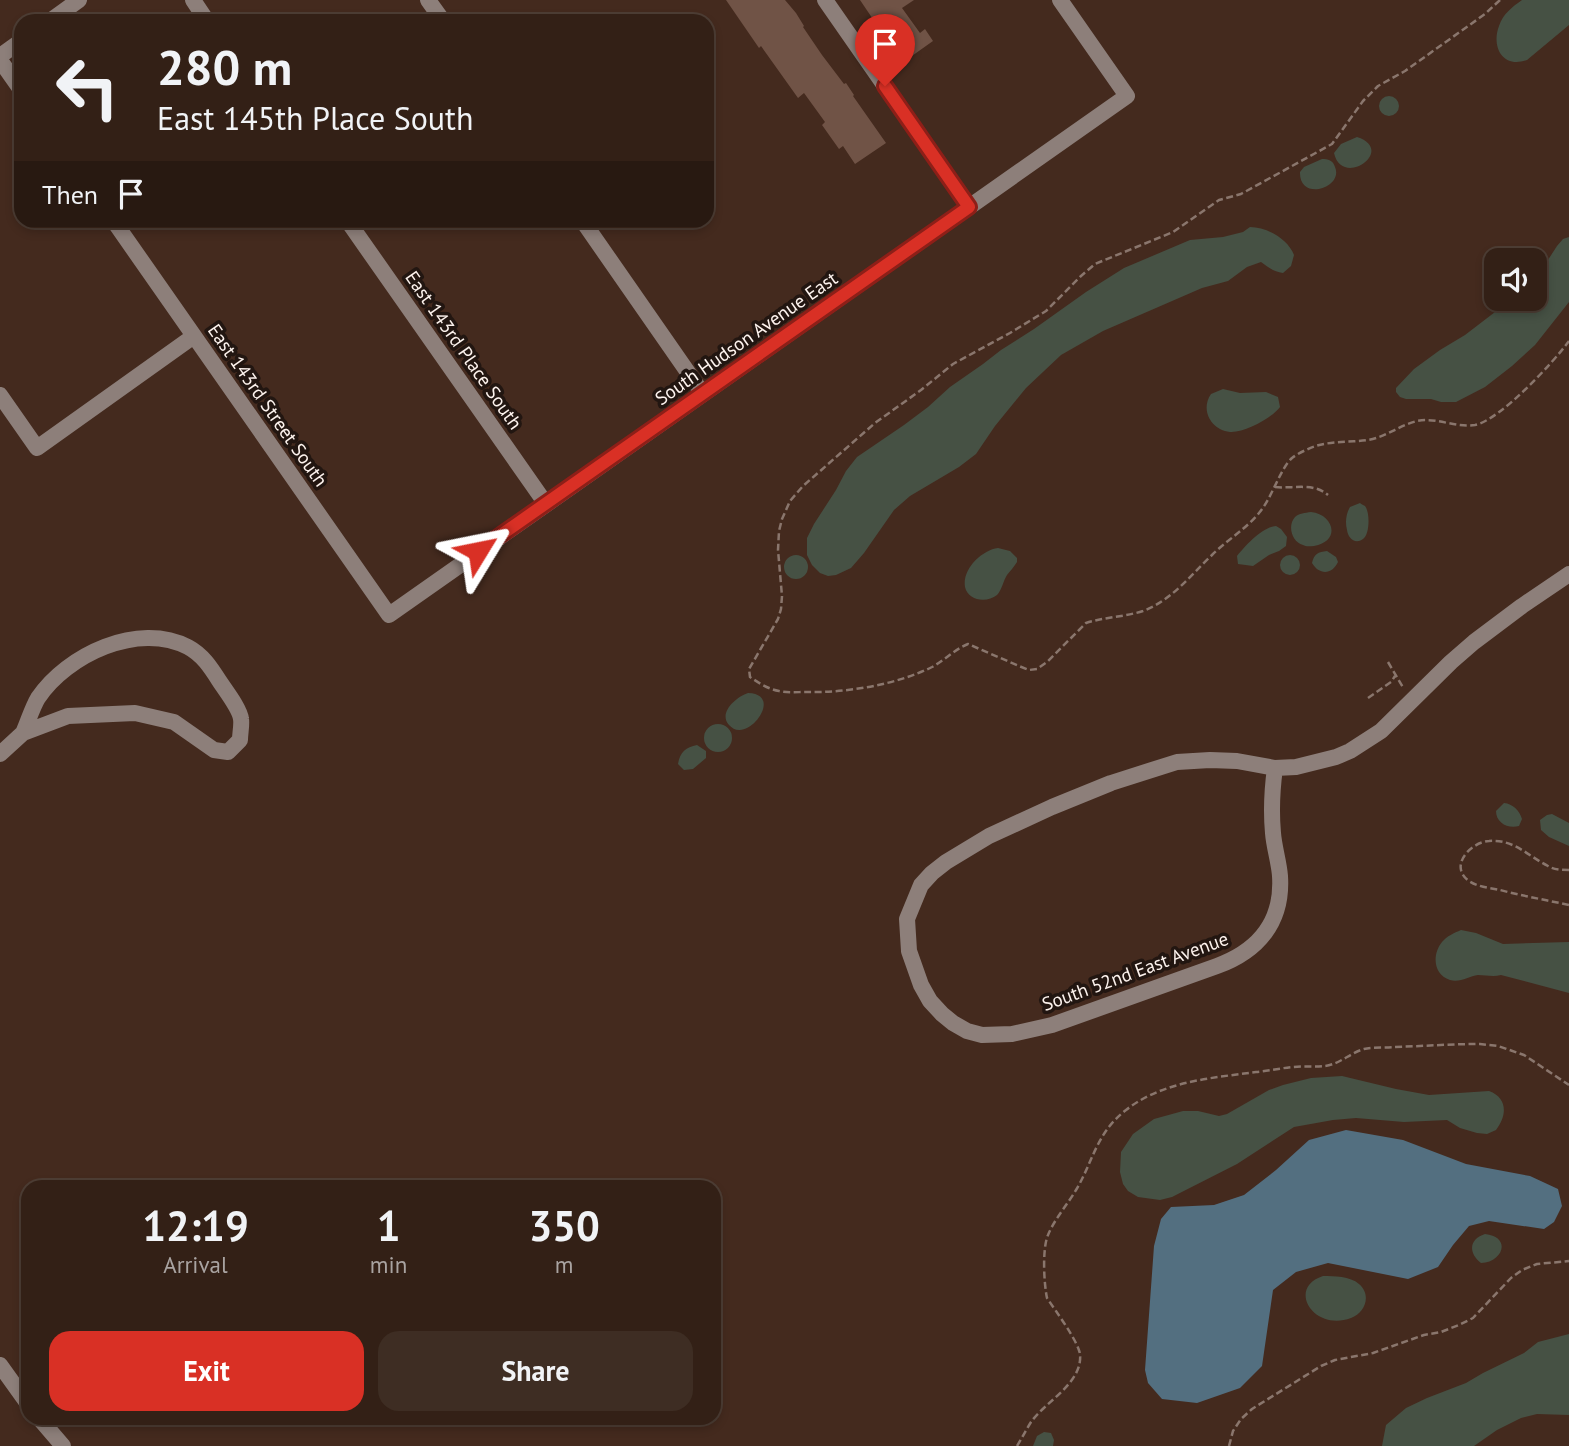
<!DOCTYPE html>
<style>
body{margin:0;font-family:"PT Sans",sans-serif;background:#3e2d23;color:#f1f3f6;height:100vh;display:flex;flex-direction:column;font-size:26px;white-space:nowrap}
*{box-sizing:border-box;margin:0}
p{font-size:23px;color:#a9a3a1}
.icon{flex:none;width:38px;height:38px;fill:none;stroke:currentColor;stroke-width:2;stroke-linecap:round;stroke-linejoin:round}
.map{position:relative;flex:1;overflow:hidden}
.side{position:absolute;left:21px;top:1180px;width:700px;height:245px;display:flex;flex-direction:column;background:#332016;border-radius:21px;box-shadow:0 4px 10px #0003,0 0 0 2px #4e3e35}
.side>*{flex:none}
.guide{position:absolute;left:14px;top:14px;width:700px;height:214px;border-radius:21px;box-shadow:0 4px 10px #0003,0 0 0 2px #4e3e35;background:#332016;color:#f1f3f6;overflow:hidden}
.fabs{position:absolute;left:1484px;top:248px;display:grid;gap:14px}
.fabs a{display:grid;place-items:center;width:63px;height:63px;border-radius:14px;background:#332016;box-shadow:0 4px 10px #0003,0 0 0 2px #4e3e35;font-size:35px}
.pin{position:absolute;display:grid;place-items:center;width:60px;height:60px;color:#fff;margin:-72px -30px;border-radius:50% 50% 50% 0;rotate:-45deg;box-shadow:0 0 7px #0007}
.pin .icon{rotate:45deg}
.me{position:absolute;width:77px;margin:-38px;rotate:55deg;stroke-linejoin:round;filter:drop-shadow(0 0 5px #0008)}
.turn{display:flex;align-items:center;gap:24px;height:147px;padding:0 28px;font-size:32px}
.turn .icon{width:91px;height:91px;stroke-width:2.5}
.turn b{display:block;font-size:49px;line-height:60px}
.then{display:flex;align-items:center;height:66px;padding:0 28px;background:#0003;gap:14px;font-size:26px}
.eta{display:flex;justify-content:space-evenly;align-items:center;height:119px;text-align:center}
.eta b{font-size:42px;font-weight:600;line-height:49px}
.button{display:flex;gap:14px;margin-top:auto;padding:14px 28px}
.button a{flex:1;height:80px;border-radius:21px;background:#d93025;color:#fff;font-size:28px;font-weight:600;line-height:80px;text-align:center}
.button a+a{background:#3e2d23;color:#f1f3f6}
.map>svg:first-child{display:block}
.green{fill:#465144}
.water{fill:#536f80}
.building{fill:#705346}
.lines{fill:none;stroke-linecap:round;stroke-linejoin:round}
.path{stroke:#8a766d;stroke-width:2.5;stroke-dasharray:7 3.5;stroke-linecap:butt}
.minor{stroke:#8d7f7a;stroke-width:16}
.route-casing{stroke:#8d1f18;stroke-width:18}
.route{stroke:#d93025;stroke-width:12}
.labels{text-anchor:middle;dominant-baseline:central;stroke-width:7;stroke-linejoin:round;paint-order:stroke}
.street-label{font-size:19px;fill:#fdf3ee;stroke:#221611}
</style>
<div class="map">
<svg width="1569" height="1446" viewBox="0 0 1569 1446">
<rect width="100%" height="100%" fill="#442a1e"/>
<path class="green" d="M1522,0H1569V25L1527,60C1503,69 1491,47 1499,26C1503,14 1512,7 1522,0Z
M1379 106a10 10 0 1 1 20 0a10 10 0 1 1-20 0Z
M1357,137C1397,150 1342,189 1334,153L1341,144Z
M1322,159C1328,159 1333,160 1335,167C1344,188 1299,202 1300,172L1304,167Z
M1250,227C1267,227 1288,239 1294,255L1291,266L1283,273C1274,272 1268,267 1261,262L1247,267L1228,281L1202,288L1103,331L1061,355L1026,388L995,426L976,454L959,467L910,496L894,510L864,553L851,568L836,575L828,576L820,573L812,565L807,555V538L814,524L836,490L846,471L857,457L904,425L928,407L950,387L983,364L1001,350L1034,329L1086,292L1124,268L1190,240L1223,237L1243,232Z
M1569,237V302L1535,345L1512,366L1485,387L1456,402H1441L1431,399H1406L1400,397L1396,392V388L1414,369L1440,350L1465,335L1512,299H1535V280L1557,246L1563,239Z
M1223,389L1240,393L1266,392L1278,397L1280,407C1272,418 1245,433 1230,432C1211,430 1200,410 1211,394Z
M1360,503C1361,504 1363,505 1365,506C1370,512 1370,534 1363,539C1355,545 1348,538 1347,530C1345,522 1346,514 1350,507Z
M1311,512C1333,514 1342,541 1314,546C1311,546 1306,547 1303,545C1292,542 1287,526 1295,517C1299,513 1305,513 1311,512Z
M1276,526L1281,529L1287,537L1286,546L1279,551L1269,555L1253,566L1238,564L1237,556C1246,545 1262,527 1276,526Z
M998,548L1010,551L1017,558V562C1014,567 1010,571 1007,575C1003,581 1002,590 997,595C987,603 968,601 965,587C962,569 982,550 998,548Z
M1327,551L1336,557L1338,562C1332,575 1319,575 1312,563C1314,554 1318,552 1327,551Z
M784 567a12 12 0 1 1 24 0a12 12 0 1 1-24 0Z
M1280 565a10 10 0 1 1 20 0a10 10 0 1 1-20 0Z
M748,693C780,694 756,731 739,730C735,730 732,728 729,725C718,713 736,697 748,693Z
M704 738a14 14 0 1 1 28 0a14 14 0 1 1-28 0Z
M697,745L706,751V758L693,769L684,770L678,764C680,752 686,747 697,745Z
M1504,803C1513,804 1519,810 1522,819L1519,826C1508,829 1496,823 1496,811Z
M1552,814L1569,823V846L1549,837L1541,830L1540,820L1547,815Z
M1461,930L1476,933L1503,944L1569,942V993L1501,975C1493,977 1486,975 1478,975C1469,976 1460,983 1450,980C1433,975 1432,954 1442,942C1447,936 1454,933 1461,930Z
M1342,1076L1396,1089L1429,1095L1489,1091C1508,1098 1507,1116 1496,1130L1487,1134L1477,1133L1460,1128L1447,1120L1404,1122L1356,1118L1333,1120L1294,1127L1237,1164L1172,1197L1160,1200L1138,1197L1128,1191L1123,1184L1120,1172L1121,1152L1133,1134L1154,1119L1183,1111H1198L1219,1116L1227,1114L1269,1090L1283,1085L1311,1078Z
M1485,1234C1512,1237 1503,1262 1481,1263C1468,1253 1469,1239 1485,1234Z
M1323,1276C1334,1276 1350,1276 1359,1284C1372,1295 1365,1313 1351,1318C1314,1332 1286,1288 1323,1276Z
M1569,1334V1415L1537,1414L1521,1418L1497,1430L1474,1446H1382L1386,1425L1406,1408L1427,1398L1466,1383L1483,1373L1524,1353L1538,1342Z
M1044,1432L1051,1433L1054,1440L1053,1446H1033L1037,1436Z"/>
<path class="water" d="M1346,1130L1403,1140L1466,1164L1530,1176L1558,1189L1562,1206L1554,1222L1544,1229L1489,1221L1469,1226L1453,1245L1438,1267L1408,1279L1328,1263L1296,1272L1273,1290L1262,1366L1240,1388L1197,1403L1162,1399L1148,1383L1145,1370L1154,1246L1161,1219L1171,1207L1214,1205L1244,1195L1276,1170L1309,1140Z"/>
<path class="building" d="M726,0H785L796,13L804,26L803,27L822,55L844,84L846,83L854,95L853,96L886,143L855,164L843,146L839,149L822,125L825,122L804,93L798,98L761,46L759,48Z
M860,0H914L902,8L920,33L925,29L933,41L902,63L885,41L887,40Z"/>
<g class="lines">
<path class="path" d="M1500,0L1485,14L1405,71L1378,86L1363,101L1332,144L1241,194L1219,200L1173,232L1095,264L1081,276L1046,311L1010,333L953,364L921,390L875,423L803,486L790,501L782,519L779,531L778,550L782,596L781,609L778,619L749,669L750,677C759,683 768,689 779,691C788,693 797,692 806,692C845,693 896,685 932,667C945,660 955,649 968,644L1019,666L1029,670L1037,669L1047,662L1086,623C1105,617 1124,617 1143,611C1172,600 1190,576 1212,555C1227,540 1246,529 1259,513C1272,498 1280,469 1292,458C1296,455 1301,452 1306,450C1325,440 1347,443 1368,440C1386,437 1400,425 1417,421C1436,417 1456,428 1475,425C1500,420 1553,363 1569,341
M1275,487C1293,489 1313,482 1328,495
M1388,662L1404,689
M1368,698L1391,682L1395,676
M1569,870C1562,870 1554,870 1548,866C1528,856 1514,839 1489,841C1471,842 1448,866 1469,881C1478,887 1490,888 1500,890C1523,896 1546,900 1569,905
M1017,1446C1022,1438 1026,1430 1031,1422C1046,1401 1083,1383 1080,1354C1078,1341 1055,1310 1047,1298C1044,1284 1042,1249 1048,1235C1054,1220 1067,1205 1076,1190C1093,1162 1096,1133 1126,1110C1163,1081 1212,1078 1256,1072C1269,1071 1281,1068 1293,1067C1304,1066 1315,1067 1325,1066C1340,1064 1350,1053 1364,1049C1373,1047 1385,1048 1395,1047C1424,1046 1452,1044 1480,1044L1498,1046L1524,1055L1569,1085
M1229,1446L1233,1431L1241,1419L1252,1409L1321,1366L1335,1360L1373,1353L1424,1335L1441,1332L1459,1325L1473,1318L1511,1278L1522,1270L1537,1264L1569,1261"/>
<path class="minor" d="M193,0L207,21
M428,0L443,21
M825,0L969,207
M50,21L79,0
M0,56L21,41
M0,60L21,90
M113,220L389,615L1127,96L1060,0
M347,220L546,504
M582,220L703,394
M0,395L37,448L194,336
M0,754L23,733L68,716L135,713L174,722L214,750L228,752L240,740C240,733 242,725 241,719C240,709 226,691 220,682C211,668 203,655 188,647C138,621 67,655 38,698C32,708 28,722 23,733
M1275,768C1272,790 1271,811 1273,833C1274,847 1279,862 1280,876C1283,922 1258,951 1217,966L1052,1025L1012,1034L982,1035L967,1031L953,1023L942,1014L930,1001L921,985L909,951L907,919L921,885L932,873L946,862L989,836L1052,807L1111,783L1177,762L1210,760L1237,761L1275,768L1296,767L1336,757L1350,751L1381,731L1451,662L1474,642L1522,606L1569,574
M0,1365L28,1404
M39,1418L63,1446"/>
</g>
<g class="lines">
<defs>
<path id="route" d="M478,551L969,207L885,86"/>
</defs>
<use href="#route" class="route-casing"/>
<use href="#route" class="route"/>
</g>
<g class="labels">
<g class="street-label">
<text transform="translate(746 338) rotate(-35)">South Hudson Avenue East</text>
<text transform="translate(464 350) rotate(55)">East 143rd Place South</text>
<text transform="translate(268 405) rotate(55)">East 143rd Street South</text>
<text transform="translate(1135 971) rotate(-20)">South 52nd East Avenue</text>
</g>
</g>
</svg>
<div class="fabs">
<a><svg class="icon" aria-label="sound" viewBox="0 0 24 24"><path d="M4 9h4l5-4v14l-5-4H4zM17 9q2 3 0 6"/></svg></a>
</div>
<div class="pin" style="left:885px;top:86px;background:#d93025"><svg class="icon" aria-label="arrive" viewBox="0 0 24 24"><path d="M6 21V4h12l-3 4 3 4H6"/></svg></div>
<svg class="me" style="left:478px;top:551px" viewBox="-20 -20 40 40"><path d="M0-17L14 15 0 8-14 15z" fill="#d93025" stroke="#fff" stroke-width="4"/></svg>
<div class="guide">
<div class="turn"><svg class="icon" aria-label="left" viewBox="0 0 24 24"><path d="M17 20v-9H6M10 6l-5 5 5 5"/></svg><div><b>280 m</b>East 145th Place South</div></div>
<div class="then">Then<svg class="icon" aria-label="arrive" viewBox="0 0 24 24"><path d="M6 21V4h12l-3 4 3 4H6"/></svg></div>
</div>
<section class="side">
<div class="eta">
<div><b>12:19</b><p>Arrival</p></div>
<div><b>1</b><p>min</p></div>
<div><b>350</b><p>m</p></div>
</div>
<div class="button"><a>Exit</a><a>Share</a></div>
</section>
</div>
